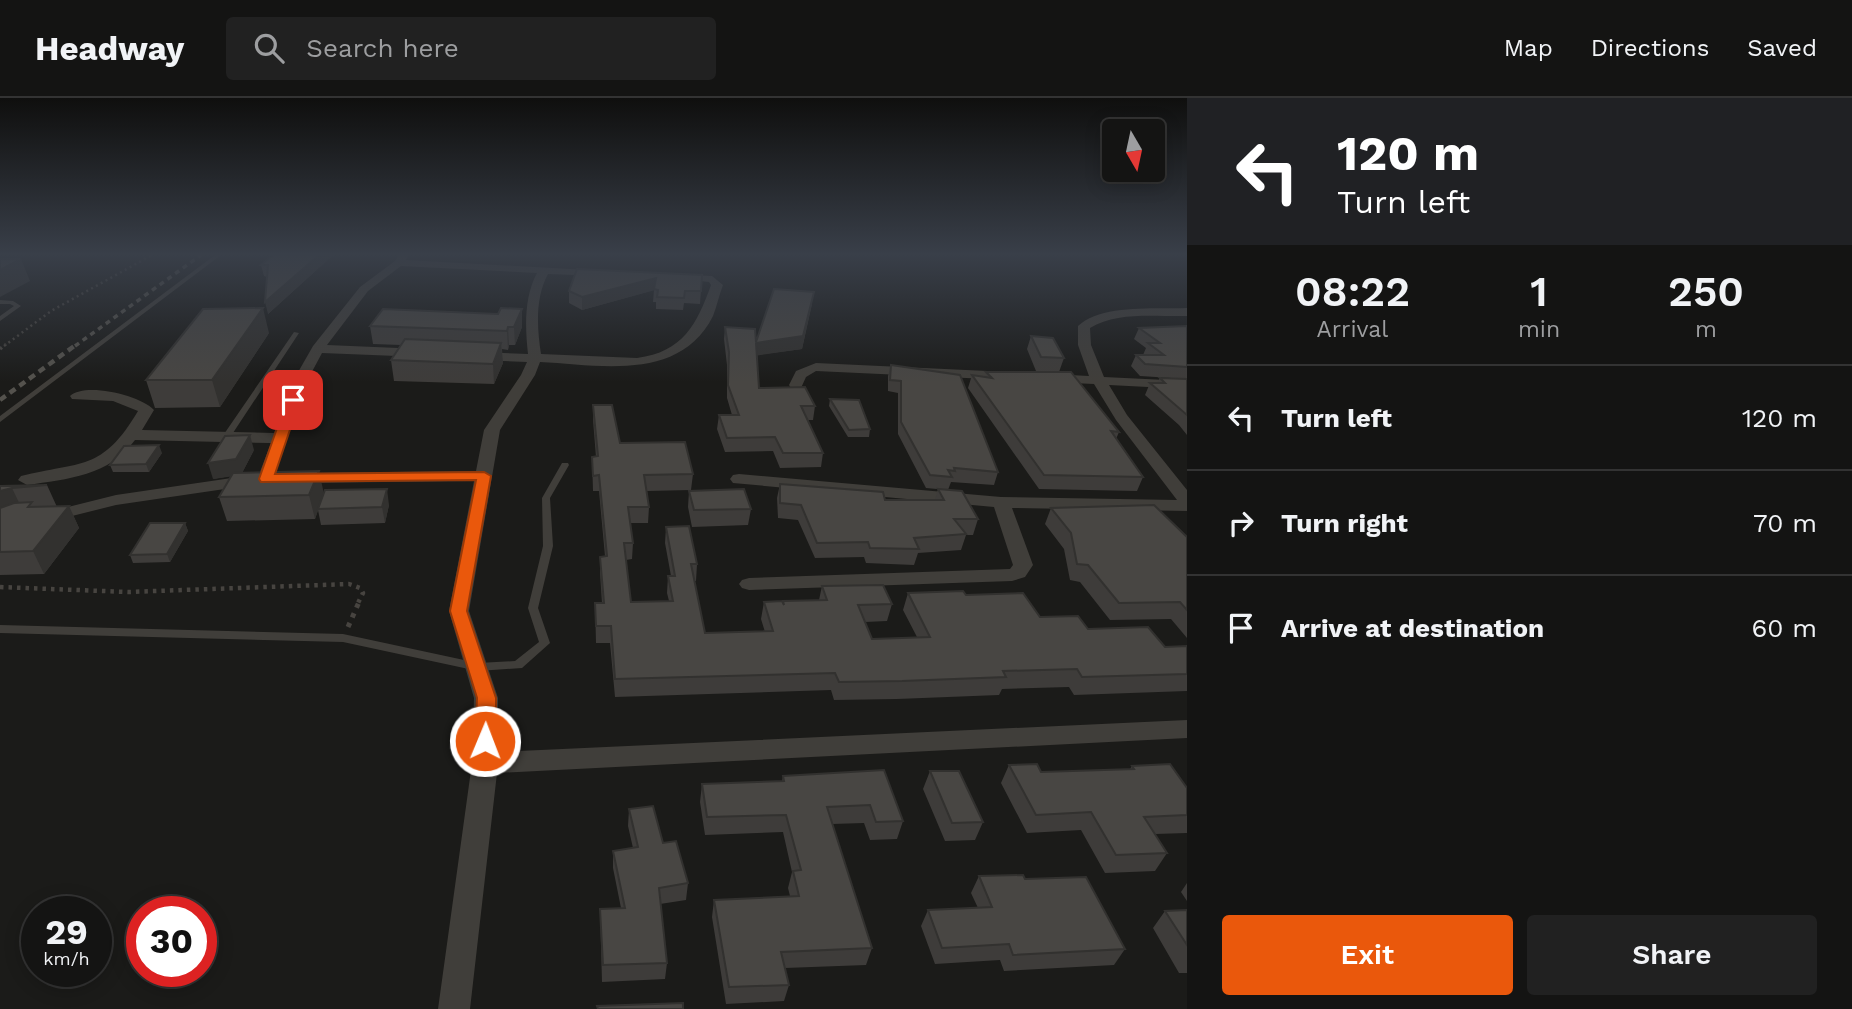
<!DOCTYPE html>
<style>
body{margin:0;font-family:"Work Sans",sans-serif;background:#212121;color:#f1f3f6;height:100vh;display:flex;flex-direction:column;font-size:26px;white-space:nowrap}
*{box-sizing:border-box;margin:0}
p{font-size:23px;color:#9d9ea0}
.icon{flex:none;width:38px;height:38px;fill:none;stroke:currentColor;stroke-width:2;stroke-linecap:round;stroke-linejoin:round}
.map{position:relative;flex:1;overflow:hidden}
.details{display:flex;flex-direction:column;background:#141413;width:665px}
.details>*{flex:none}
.banner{background:#202124;color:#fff;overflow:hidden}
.needle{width:46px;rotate:171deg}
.controls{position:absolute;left:1102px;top:21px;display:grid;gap:14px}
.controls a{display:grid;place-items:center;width:63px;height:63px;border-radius:7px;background:#141413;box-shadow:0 4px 18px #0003,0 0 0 2px #333;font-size:35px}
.speed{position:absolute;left:21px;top:798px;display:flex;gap:14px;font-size:35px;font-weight:700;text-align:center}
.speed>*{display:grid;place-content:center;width:91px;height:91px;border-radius:50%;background:#141413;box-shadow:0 4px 18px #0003,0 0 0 2px #333;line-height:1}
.speed small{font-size:18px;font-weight:400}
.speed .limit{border:10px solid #d22;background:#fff;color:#111}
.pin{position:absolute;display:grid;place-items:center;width:60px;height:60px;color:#fff;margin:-30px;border-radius:14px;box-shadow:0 4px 10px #0006}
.me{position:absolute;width:77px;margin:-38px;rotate:1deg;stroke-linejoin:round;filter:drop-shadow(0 0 5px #0008)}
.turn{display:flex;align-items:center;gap:24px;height:147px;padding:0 35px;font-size:32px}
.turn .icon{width:91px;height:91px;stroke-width:2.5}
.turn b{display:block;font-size:49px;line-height:60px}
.eta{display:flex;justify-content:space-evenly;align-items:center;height:119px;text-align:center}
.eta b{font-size:42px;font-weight:600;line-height:49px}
.button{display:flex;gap:14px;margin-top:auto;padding:14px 35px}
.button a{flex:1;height:80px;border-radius:7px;background:#ea580c;color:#fff;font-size:28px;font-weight:600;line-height:80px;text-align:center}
.button a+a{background:#212121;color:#f1f3f6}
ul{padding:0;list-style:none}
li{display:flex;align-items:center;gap:21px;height:105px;padding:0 35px;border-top:2px solid #333}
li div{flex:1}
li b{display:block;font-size:26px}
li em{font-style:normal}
header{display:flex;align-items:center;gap:42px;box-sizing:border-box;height:98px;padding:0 35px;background:#141413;border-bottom:2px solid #333}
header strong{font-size:33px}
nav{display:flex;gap:38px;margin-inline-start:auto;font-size:24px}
.search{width:490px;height:63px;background:#212121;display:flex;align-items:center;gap:18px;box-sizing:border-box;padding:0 24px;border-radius:7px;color:#9d9ea0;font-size:26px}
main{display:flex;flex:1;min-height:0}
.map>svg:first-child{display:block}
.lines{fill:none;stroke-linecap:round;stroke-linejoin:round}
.path-far3{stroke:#474440;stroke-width:2.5;stroke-dasharray:2 3.5;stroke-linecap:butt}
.path-far2{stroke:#474440;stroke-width:3.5;stroke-dasharray:2.5 4.5;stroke-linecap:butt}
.path-far1{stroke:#474440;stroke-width:4.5;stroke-dasharray:3.5 5;stroke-linecap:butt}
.path{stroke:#474440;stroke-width:5;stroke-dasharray:4.5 6;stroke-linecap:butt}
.service{fill:#403e3a;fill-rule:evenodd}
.minor{fill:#403e3a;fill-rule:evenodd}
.rail-far1{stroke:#54524d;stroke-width:3.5;stroke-dasharray:5 4.5;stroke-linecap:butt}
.rail{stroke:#54524d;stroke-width:4.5;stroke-dasharray:7 5;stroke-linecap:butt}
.wall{fill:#3e3c3a}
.shaded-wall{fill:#32312f}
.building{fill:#484643;stroke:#32312f;stroke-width:2}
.route{fill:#ea580c;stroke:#983908;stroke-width:2}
</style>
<header>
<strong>Headway</strong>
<div class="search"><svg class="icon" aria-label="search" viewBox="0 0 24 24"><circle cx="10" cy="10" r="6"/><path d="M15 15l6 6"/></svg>Search here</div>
<nav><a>Map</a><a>Directions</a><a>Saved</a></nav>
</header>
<main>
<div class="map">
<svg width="1187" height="911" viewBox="0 0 1187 911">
<rect width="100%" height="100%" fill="#1b1b19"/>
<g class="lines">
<path class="path-far3" d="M4,248L51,213L152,157"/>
<path class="path-far2" d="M0,251L6,246"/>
<path class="path-far1" d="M0,489L128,494L349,486L360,490L363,495L358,505"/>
<path class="path" d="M348,529L359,504"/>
<path class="service" d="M215,157H221L0,324V318Z
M0,202L13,203L21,208L0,223V218L14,208L10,206H0Z
M294,234L299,235L229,341H223L222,339Z
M562,365H568L569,367L550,400L553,448L538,510L550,545L522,570L478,573L343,544L0,535V527L343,536L478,565L515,563L539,544L528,510L543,448L542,400Z"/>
<path class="minor" d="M399,157H409L406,162L606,173L607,175L602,178L548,176C535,200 537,230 541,256L637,260C683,254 697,226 711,187L709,184L673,180V176L712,178L723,187C719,197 717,208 713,218C680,284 600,267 540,264L535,277L500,332L469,513L498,600V654L1187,622V640L497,675L470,911H438L472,665L474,600L449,513L474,383L296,385L287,380L296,375L476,373L484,332L521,277L527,264L476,262L469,258L476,254L528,256C525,229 524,199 537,175L401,168L368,193L327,247L422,251L429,255L422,259L322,255L307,283L272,385L259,384L252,387L116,407L52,423L24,424L0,433V421L22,414L52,413L116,397L252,377L258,379L271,345L135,342C109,378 68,381 27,387L18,382L21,378C81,363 102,374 138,313L113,303L72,301L70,298C85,284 140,297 154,312L142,332L274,335L293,283L313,248L360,189L395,163Z
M1187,210V218C1157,219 1117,213 1090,230L1091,247L1104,279L1187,283V291L1109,287L1127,317L1187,392V413L1012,410L1033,467L1025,479L1012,483L749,492L742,490L739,486L742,482L749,480L1010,471L1013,467L994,409L733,385L730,381L733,377L739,376L1001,399L1177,402L1116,322L1094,286L1050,284L1043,280L1050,276L1089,278L1078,247V228C1100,206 1157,211 1187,210Z
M816,265L1009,274L1016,278L1009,282L816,273L806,279L801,290H791L789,287L796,273Z"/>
<path class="rail-far1" d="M75,248L201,157"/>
<path class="rail" d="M0,302L77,246"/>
</g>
<path class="wall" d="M273,157H333L268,216L267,179L264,178L261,167Z
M702,177L700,206L684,205L683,212L656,211V204H653L654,192L582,212L569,205V193Z
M812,206L802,251L757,257L759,290L815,308L813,322H808L823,355L821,369L780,370L773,353L725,354L717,331L719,317H732L727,300V267L724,241L725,229L756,244Z
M522,211V229L515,247H509L508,252L502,251L503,265L494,286L394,283L391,262L401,247L373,246L370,228L498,216Z
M1187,228V281L1140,278L1131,268L1136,257H1143L1146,250L1134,241L1139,230Z
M269,235L220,309L155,310L146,282Z
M1031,238L1064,260L1059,274L1036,273L1027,251Z
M891,267L998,374L994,387L951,384L948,392L926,390L898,336V295L888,293V278Z
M986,274L1119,334L1116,341L1143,379L1137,393L1039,391L968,290L972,277L985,279Z
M1160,280L1187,281V337L1179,327L1145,297L1150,285H1157Z
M830,301L870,331L869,339H848L829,308Z
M593,307L620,345L693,376L691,392L647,393L649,409L648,425H630L633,445L632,461L626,462L631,504L669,503L667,495L668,478H671L665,445L666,429L697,466L696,483H694L705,535L765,534L761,521L764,504L783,506L819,502L822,488L892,506L887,523L865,524L872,541L917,539L903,512L908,495L966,497L1040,519L1088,531L1165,549L1187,548V593L1074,597L1069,589L1002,591L999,597L897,601L834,602L831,592L615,599L610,545H596L595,505H602L600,475V459L605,458L599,393H593L592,359H596L593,322Z
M254,352L242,375L324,395L389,407L385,425L321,427L318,412L315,421L227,423L219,399L231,378L213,381Z
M162,355L149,374H113L110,367Z
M780,386L885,402H935L938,391L978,421L973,437H966L961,452L918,455L914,467L866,465L864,459L815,460L798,422L778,420L777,400Z
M47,387L57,409L69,408L79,430L44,476L0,477V388Z
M689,393L751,411L748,427L692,429L688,409Z
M1051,410L1187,439V540L1171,521L1110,522L1080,484L1070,482L1064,451L1045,426Z
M185,425L188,433L170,464L133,465L130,457Z
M1009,667L1041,674L1130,671L1132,668L1187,690V735L1155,736L1167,755L1155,773L1105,775L1081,732L1027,735L1001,685Z
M884,672L903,723L897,741L870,742L864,725L832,726L872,850L866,867L785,870L789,887L784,903L726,906L712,819L714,802L790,798L788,790L792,774L783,734L705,737L700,704L702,686L782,683L783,678Z
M930,673L983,724L975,742L945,743L923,691Z
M629,711L663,745L688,785L686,802L660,806L667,865L665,881L602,884L600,811L621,810L613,770V753L633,750L628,728Z
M979,778L1025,781L1125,851L1114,867L1004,873L1000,862L935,866L921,828L928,812L978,810L971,795Z
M1187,785V803L1181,794Z
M1187,812V875H1179L1153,830L1165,813Z"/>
<path class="shaded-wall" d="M319,157H333L268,216L265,204Z
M21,161L30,183L0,199V172Z
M656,180L655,192L582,212V199Z
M814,194L802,251L754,258L756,245Z
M263,210L269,235L220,309L212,282Z
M522,211V229L515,247L514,229Z
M508,229L509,247L508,252L507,233Z
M501,245L503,265L494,286L493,266Z
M250,337L254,352L241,377L213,381L208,365Z
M159,347L162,355L149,374L146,366Z
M319,373L324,396L315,421L309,397Z
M12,390L22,411L0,418V393Z
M387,391L389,407L385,425L382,409Z
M69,408L79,430L44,476L33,453Z
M185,425L188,433L170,464L167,456Z"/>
<path class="building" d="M273,157H319L265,204L268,167H261Z
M0,161H21L0,172Z
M577,171L702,177L701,193H685L684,200L657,199L658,192L654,191L656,180L582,199L569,193Z
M774,191L814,194L803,238L756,245L759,290L805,289L815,308H801L823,355H783L775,339L727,340L719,317H739L728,287L729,254L725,229L755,231L756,244Z
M263,210L212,282H146L203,211Z
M501,210L522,211L514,229H508L507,233L370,228L383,211L498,216Z
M1187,228V269L1145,266L1136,257H1164L1148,245H1160L1139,230Z
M1031,238L1053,240L1064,260L1041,259Z
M405,241L501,245L493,266L391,262Z
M891,267L960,277L998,374L954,370L955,373L948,372L952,379L930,377L901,324V283L890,282Z
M986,274H1071L1119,334L1111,333L1143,379L1044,377L972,277L992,280Z
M1160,280L1187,281V317L1150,285H1165Z
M830,301L859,302L870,331L849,332Z
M593,307H612L620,345L685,344L693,376L644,377L649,409H628L633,445H624L631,504L673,503L668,478H675L666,429L689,428L697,466H691L705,535L773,533L764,504L782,503L784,507L783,503L827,502L822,488L883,487L892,506L858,507L872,541L930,539L908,495L963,493L966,497L1023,495L1040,519L1078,518L1088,531L1148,529L1165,549L1187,548V576L1082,579L1077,571L1003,573L1006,579L902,583L839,584L835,575L615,581L611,528H596L595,505H604L600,459L607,458L599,377L593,378L592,359L598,358Z
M250,337L236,361L208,365L225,338Z
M159,347L146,366L110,367L124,348Z
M319,373L309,397L219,399L233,375Z
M780,386L883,394L885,402H944L938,391L962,393L978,421H954L966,436L914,440L919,451L870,450L868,444L817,445L801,407L780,405Z
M47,387L12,390L0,393V388Z
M387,391L382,409L318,411L325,392Z
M744,391L751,411L694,412L689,393Z
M32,404L28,409L69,408L33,453L0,454V410L14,405Z
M1154,407L1187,439V512L1180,504L1119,505L1088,467L1077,466L1071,435L1051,410Z
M150,425H185L167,456L130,457Z
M1037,666L1041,674L1134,671L1132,668L1170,666L1187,690V717L1144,719L1167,755L1116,757L1091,714L1036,717L1009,667Z
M884,672L903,723L876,724L870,707L827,709L872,850L781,854L789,887L729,889L714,802L799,798L793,773L801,772L786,717L707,719L702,686L784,683L783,678Z
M930,673H959L983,724L952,725Z
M653,708L663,745L676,743L688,785L659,790L667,865L603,867L600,811L625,810L613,753L638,749L629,711Z
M1023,777L1025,781L1086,779L1125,851L1013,857L1009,846L942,850L928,812L992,809L979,778Z
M1187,812V847L1165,813Z
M683,905V911H598L597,908Z"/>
<linearGradient id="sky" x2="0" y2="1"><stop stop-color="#0f0f0e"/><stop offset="0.55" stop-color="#393f49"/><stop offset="1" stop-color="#393f49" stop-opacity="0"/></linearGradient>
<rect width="1187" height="284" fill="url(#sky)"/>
<path class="route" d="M293,298L300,302L275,376L484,374L491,378L467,513L496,600V643L493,649L485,651L478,649L475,643L477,600L450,513L476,382L261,384L259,381L287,302Z"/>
</svg>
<div class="controls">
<a><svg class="needle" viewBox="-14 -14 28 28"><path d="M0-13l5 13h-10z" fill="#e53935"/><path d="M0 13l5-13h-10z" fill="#9d9ea0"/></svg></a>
</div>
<div class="speed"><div>29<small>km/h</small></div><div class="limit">30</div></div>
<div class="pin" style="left:293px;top:302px;background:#d93025"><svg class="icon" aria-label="arrive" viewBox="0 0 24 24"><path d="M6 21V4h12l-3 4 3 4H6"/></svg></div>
<svg class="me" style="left:485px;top:643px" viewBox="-20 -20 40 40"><circle r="17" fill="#ea580c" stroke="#fff" stroke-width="3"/><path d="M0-11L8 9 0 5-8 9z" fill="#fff"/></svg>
</div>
<section class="details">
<div class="banner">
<div class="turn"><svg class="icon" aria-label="left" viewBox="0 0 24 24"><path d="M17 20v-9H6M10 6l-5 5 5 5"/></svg><div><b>120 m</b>Turn left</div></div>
</div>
<div class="eta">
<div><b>08:22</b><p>Arrival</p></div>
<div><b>1</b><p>min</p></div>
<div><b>250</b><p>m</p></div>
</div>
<ul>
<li><svg class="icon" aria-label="left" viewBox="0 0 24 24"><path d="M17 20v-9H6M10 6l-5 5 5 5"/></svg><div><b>Turn left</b></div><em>120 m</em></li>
<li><svg class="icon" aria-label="right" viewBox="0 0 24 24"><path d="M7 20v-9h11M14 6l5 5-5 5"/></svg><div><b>Turn right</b></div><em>70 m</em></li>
<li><svg class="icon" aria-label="arrive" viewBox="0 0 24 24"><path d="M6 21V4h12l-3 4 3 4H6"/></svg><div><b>Arrive at destination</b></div><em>60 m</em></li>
</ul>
<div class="button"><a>Exit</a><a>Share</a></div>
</section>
</main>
